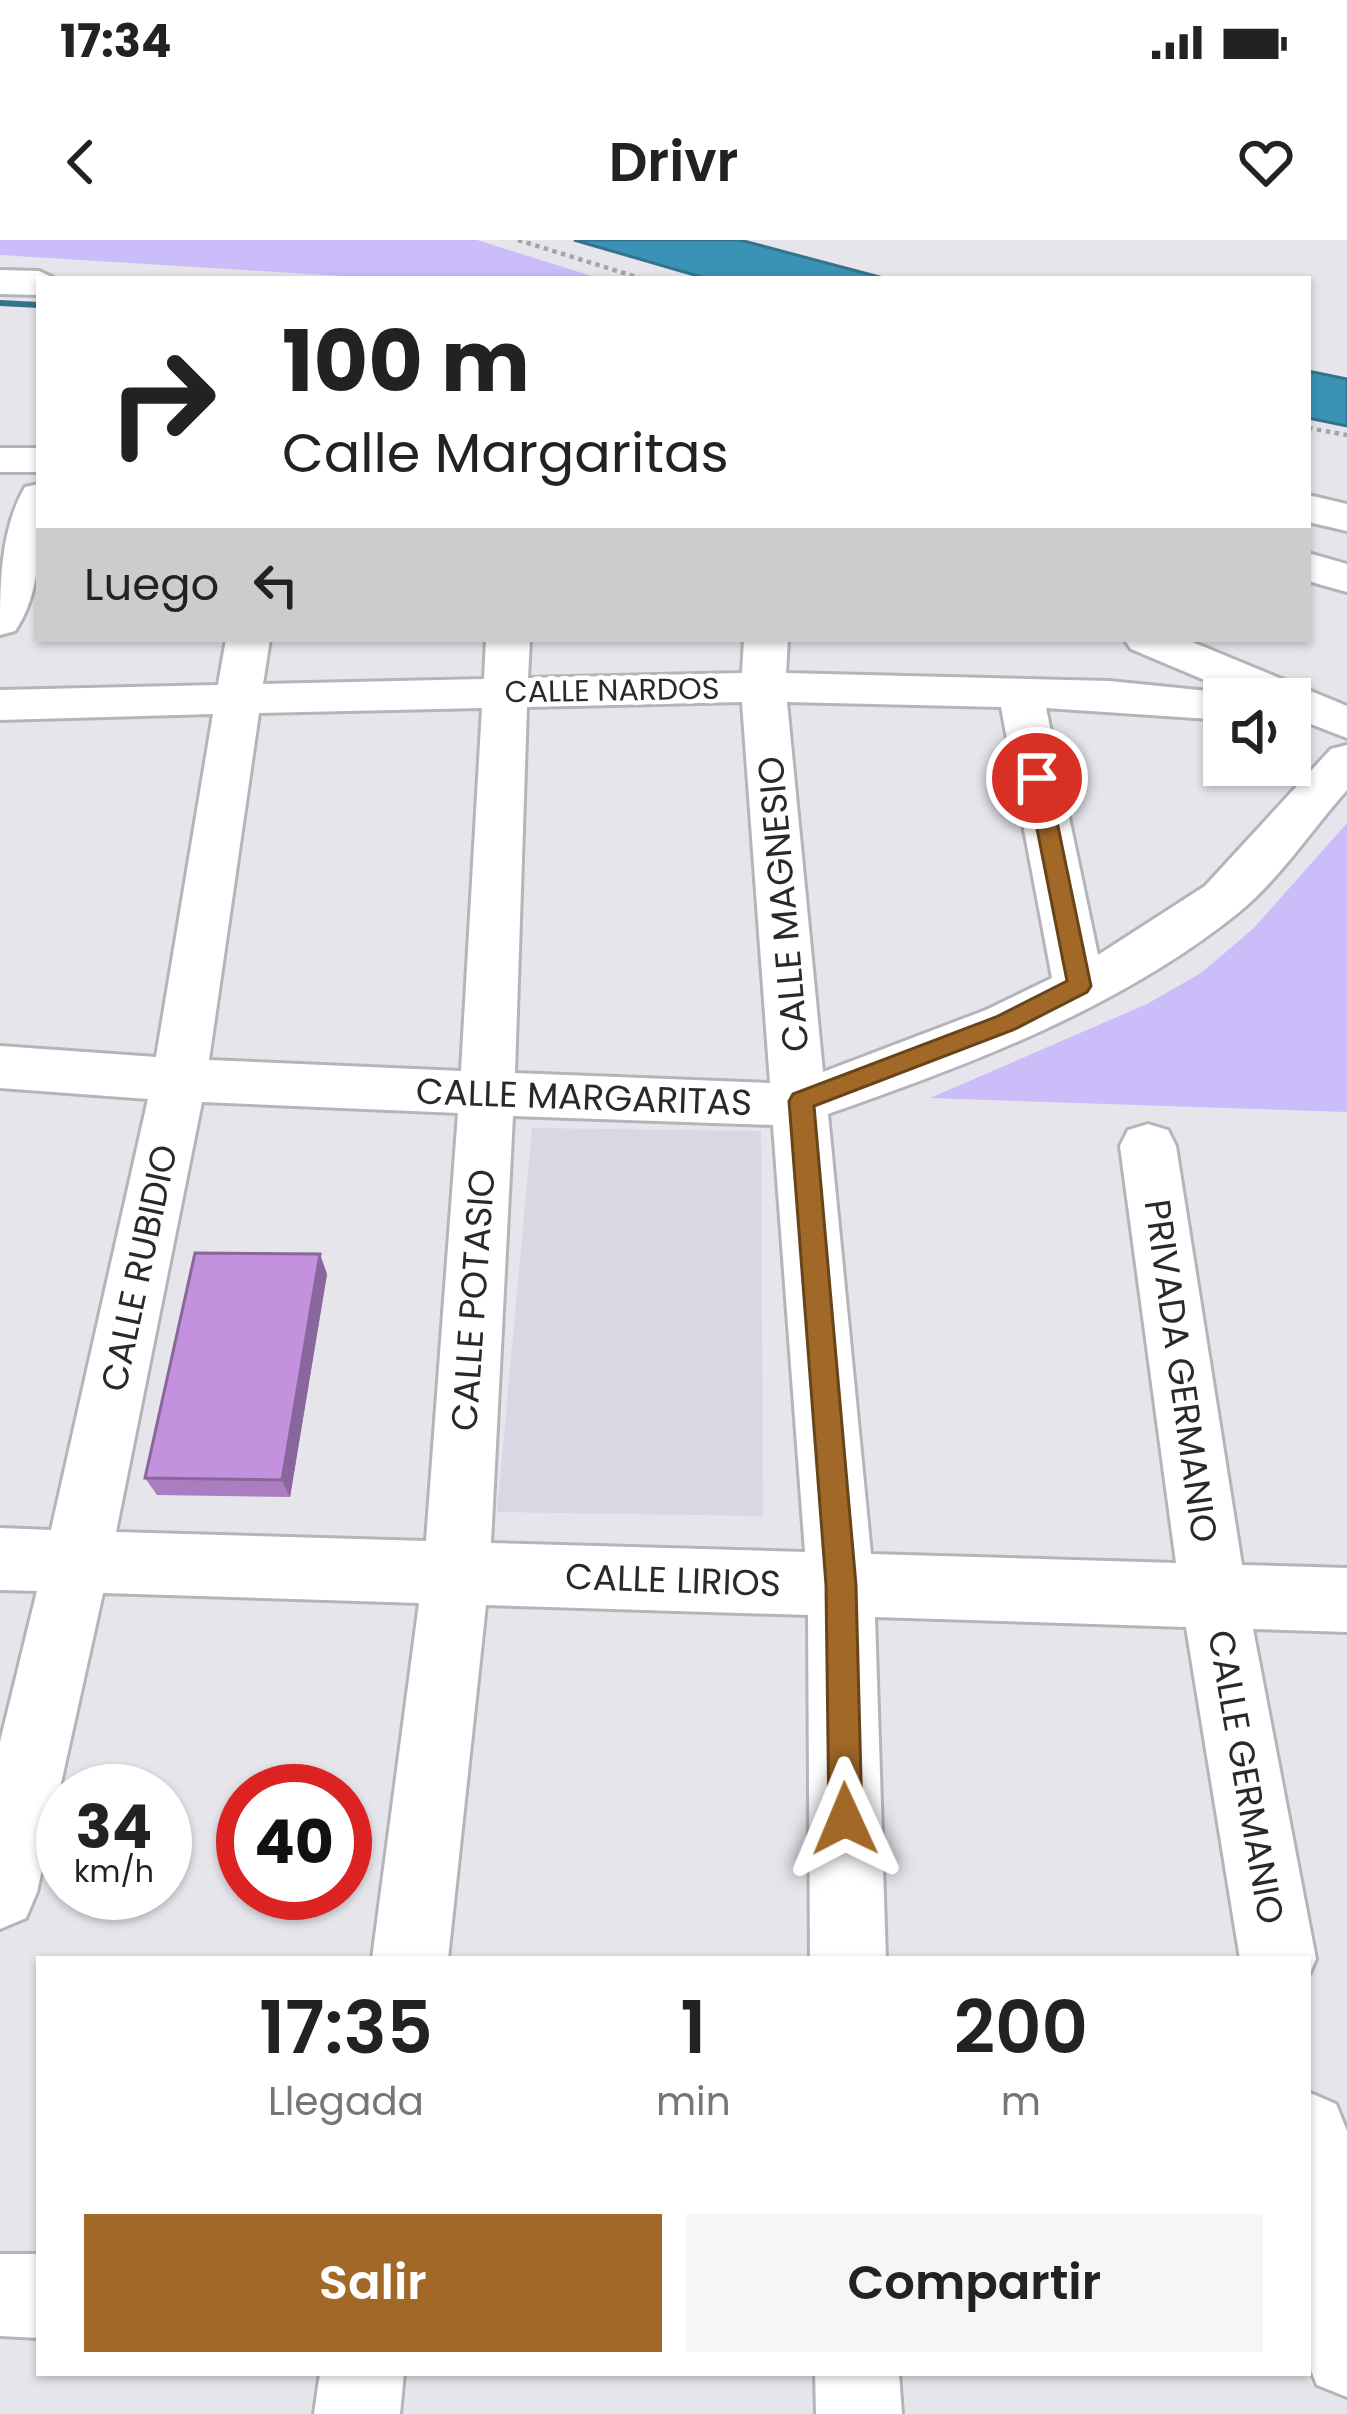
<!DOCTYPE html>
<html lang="es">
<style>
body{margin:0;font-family:Poppins,sans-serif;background:#f6f6f6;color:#222;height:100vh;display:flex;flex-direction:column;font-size:45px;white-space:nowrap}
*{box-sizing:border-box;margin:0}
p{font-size:39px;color:#767676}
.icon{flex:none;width:66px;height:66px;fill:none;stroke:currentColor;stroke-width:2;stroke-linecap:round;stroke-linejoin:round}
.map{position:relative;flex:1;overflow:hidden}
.panel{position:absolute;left:36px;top:1716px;width:1275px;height:420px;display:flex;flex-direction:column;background:#fff;border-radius:0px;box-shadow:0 3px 9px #0004}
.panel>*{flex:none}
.guide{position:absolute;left:36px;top:36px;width:1275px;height:366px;border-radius:0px;box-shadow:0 3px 9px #0004;background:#fff;color:#222;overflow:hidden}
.tools{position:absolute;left:1203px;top:438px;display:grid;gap:24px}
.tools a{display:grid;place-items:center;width:108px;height:108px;border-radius:0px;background:#fff;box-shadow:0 3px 9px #0004;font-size:60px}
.speed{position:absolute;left:36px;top:1524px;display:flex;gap:24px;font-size:60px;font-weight:700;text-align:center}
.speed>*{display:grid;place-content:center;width:156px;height:156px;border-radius:50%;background:#fff;box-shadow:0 3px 9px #0004;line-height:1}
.speed small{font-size:30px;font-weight:400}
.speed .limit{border:18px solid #d22;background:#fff;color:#111}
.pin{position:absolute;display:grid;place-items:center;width:102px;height:102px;color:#fff;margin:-51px;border:6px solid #fff;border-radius:50%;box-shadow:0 3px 12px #0007}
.me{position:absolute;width:132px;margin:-66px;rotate:359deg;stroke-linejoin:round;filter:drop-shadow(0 0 9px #0008)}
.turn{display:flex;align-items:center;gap:42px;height:252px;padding:0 48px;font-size:54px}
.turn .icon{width:156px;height:156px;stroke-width:2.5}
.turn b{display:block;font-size:84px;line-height:102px}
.then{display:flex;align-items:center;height:114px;padding:0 48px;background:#0003;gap:24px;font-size:45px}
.eta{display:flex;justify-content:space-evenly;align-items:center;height:204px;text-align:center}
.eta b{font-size:72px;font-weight:600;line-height:84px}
.primary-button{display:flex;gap:24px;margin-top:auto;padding:24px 48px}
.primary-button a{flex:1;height:138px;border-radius:0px;background:#a26827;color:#fff;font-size:48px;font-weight:600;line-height:138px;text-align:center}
.primary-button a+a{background:#f6f6f6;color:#222}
.status{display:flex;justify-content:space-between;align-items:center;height:84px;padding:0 60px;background:#fff;direction:ltr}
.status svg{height:33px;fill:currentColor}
header{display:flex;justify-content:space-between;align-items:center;height:156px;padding:0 48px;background:#fff;font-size:54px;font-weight:600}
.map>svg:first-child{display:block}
.built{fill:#dad7e4}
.green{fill:#cabdfa}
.water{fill:#3a93b5;stroke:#35738c;stroke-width:3}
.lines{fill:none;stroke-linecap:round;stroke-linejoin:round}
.stream{fill:#35738c;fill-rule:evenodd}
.minor-casing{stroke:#b5b4ba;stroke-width:6}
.highway-casing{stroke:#b5b4ba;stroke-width:6}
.path{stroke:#a4a3a8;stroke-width:4.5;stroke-dasharray:4.5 4.5;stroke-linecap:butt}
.minor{fill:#fff;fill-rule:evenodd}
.highway{fill:#fff;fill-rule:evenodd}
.wall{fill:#a97dc0}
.shaded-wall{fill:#89669c}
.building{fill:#c491df;stroke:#89669c;stroke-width:3}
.route{fill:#a26827;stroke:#694419;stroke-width:3}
.labels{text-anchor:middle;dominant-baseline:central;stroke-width:9;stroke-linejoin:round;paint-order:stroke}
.far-street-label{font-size:30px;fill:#29292b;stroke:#fff}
.street-label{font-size:36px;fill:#29292b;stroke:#fff}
</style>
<div class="status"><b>17:34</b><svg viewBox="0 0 49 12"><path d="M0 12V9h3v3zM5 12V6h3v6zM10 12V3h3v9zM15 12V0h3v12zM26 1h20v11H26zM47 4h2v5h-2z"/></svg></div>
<header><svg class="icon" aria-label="back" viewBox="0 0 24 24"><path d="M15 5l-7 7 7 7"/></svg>Drivr<svg class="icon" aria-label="heart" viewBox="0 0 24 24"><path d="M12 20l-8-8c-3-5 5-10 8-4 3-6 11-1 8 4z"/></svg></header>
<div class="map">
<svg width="1347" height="2174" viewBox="0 0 1347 2174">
<rect width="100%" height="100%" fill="#e6e5eb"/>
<path class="built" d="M532,888L761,891L763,1276L497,1272Z"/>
<path class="green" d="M0,0H477L601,39H391L0,15Z
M1347,583V872L930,858L1147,764L1201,733L1254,688Z"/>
<path class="water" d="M574,0H740L887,39H708Z
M1308,131L1347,139V186L1308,178Z"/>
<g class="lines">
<path class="stream" d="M0,60L39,62V68L0,66Z"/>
<defs>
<path id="minor" d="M0,208H39V232H0Z
M39,244C39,293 44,349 15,391L0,395C0,346 0,290 25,247Z
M226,399H270L263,444L484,439L486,399H530L528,438L742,433L744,399H788L786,433L1109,441L1238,454L1131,409L1124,399H1185L1347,466V498L1290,476V459L1240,455L1243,459H1224V480L1046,468L1098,715L1205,646L1331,509L1347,505V550C1312,589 1279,640 1238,673C1120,768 969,825 828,874L871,1314L1176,1323L1120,906L1128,890L1148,884L1168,890L1176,906L1242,1325L1347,1328V1392L1253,1389L1316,1719L1308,1737V1719H1240L1186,1387L875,1377L886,1719H810L808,1375L486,1365L448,1719H372L419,1363L103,1353L37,1652L26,1678L0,1689V1502L37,1351L0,1350V1288L51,1290L148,859L0,848V806L156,817L213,474L0,480V450L218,445ZM742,462L770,843L515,833L527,467ZM787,462L1001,467L1052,738L986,770L823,832ZM482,468L461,831L209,820L259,473ZM202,862L458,873L426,1301L116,1292ZM513,876L773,885L805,1312L491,1303Z
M1308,1852L1336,1864L1347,1891V2157L1317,2145L1308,2123Z
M0,2014H39V2098L0,2096Z
M320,2133H404L400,2174H314Z
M815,2133H899L902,2174H816Z"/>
<path id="highway" d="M0,30L39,31L56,39H39V55L0,54Z
M1308,255L1347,264V291L1308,282Z
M1308,313L1347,324V352L1308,341Z"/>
</defs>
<use href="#minor" class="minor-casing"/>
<use href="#highway" class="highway-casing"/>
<path class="path" d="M518,0L643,39
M1308,188L1347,195"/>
<use href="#minor" class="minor"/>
<use href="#highway" class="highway"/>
</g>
<path class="wall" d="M327,1034L290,1257L157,1255L145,1238Z"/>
<path class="shaded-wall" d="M320,1014L327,1034L290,1257L282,1240Z"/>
<path class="building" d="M195,1013L320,1014L282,1240L145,1238Z"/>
<path class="route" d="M1037,530L1048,538L1091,746L1087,752L1013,790L814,866L856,1345L862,1579L857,1590L845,1595L834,1590L829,1579L826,1345L789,861L793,854L996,777L1067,741L1027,538Z"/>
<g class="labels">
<g class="far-street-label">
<text transform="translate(612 450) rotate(-1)">CALLE NARDOS</text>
</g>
<g class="street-label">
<text transform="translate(783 664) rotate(-95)">CALLE MAGNESIO</text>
<text transform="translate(584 857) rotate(2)">CALLE MARGARITAS</text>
<text transform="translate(139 1028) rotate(-78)">CALLE RUBIDIO</text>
<text transform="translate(473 1060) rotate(-86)">CALLE POTASIO</text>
<text transform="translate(1181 1131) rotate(82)">PRIVADA GERMANIO</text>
<text transform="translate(673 1340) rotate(2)">CALLE LIRIOS</text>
<text transform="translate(1246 1537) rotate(80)">CALLE GERMANIO</text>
</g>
</g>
</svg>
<div class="tools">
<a><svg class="icon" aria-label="sound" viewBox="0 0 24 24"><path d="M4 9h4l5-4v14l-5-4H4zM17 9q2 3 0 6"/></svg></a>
</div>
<div class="speed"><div>34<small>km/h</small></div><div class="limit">40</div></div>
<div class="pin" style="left:1037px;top:538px;background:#d93025"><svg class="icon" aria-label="arrive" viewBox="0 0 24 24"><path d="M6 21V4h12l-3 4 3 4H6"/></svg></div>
<svg class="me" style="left:845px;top:1579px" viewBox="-20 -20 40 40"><path d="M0-17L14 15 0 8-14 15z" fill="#a26827" stroke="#fff" stroke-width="4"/></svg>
<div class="guide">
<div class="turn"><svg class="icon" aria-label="right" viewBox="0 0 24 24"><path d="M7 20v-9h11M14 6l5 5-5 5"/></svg><div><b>100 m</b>Calle Margaritas</div></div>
<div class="then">Luego<svg class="icon" aria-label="left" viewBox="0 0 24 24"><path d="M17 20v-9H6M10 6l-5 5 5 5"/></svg></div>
</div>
<section class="panel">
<div class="eta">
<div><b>17:35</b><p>Llegada</p></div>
<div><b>1</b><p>min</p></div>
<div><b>200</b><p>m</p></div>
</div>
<div class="primary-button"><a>Salir</a><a>Compartir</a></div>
</section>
</div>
